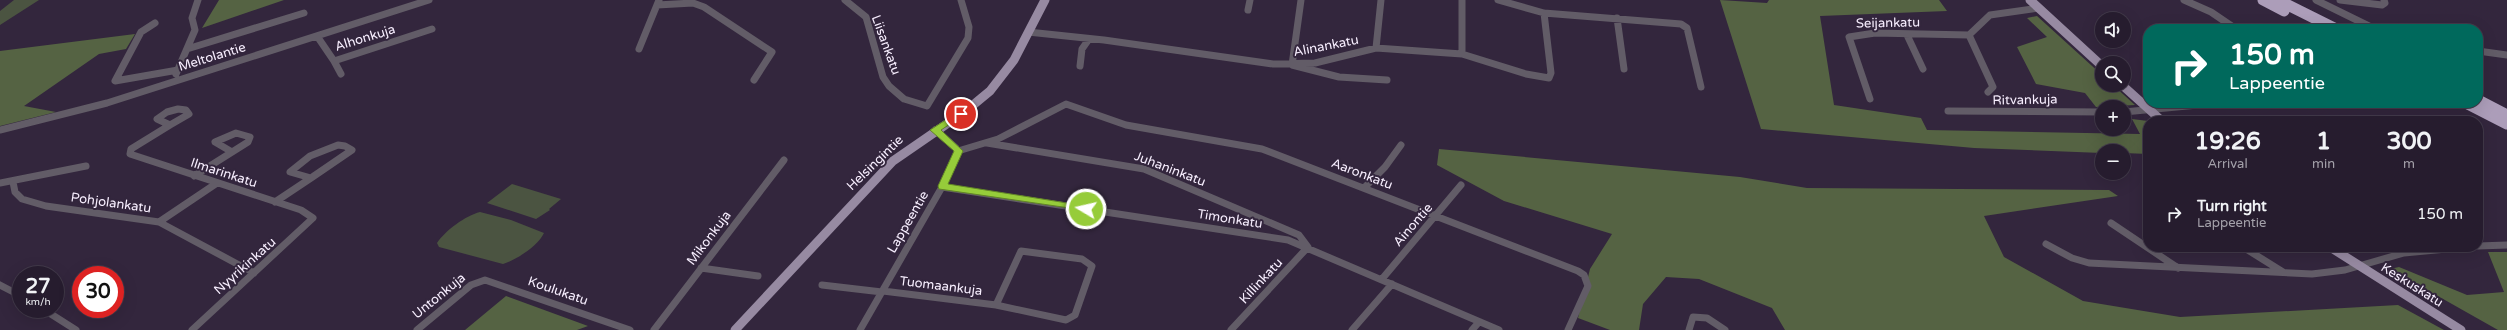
<!DOCTYPE html>
<meta charset="utf-8">
<style>
body{margin:0;font-family:"Varela Round",sans-serif;background:#32293a;color:#f1f3f6;height:100vh;display:flex;flex-direction:column;font-size:15px;white-space:nowrap}
*{box-sizing:border-box;margin:0}
p{font-size:13px;color:#a4a1aa}
.icon{flex:none;width:22px;height:22px;fill:none;stroke:currentColor;stroke-width:2;stroke-linecap:round;stroke-linejoin:round}
.map{position:relative;flex:1;overflow:hidden}
.panel{position:absolute;left:2143px;top:116px;width:340px;height:136px;display:flex;flex-direction:column;background:#261c2e;border-radius:16px;box-shadow:0 4px 16px #0002,0 0 0 1px #423a4a}
.panel>*{flex:none}
.banner{position:absolute;left:2143px;top:24px;width:340px;height:84px;border-radius:16px;box-shadow:0 4px 16px #0002,0 0 0 1px #423a4a;background:#00695c;color:#fff;overflow:hidden}
.buttons{position:absolute;left:2095px;top:12px;display:grid;gap:8px}
.buttons a{display:grid;place-items:center;width:36px;height:36px;border-radius:50%;background:#261c2e;box-shadow:0 4px 16px #0002,0 0 0 1px #423a4a;font-size:20px}
.speed{position:absolute;left:12px;top:266px;display:flex;gap:8px;font-size:20px;font-weight:700;text-align:center}
.speed>*{display:grid;place-content:center;width:52px;height:52px;border-radius:50%;background:#261c2e;box-shadow:0 4px 16px #0002,0 0 0 1px #423a4a;line-height:1}
.speed small{font-size:10px;font-weight:400}
.speed .limit{border:6px solid #d22;background:#fff;color:#111}
.pin{position:absolute;display:grid;place-items:center;width:34px;height:34px;color:#fff;margin:-17px;border:2px solid #fff;border-radius:50%;box-shadow:0 1px 4px #0007}
.me{position:absolute;width:44px;margin:-22px;rotate:279deg;stroke-linejoin:round;filter:drop-shadow(0 0 3px #0008)}
.turn{display:flex;align-items:center;gap:14px;height:84px;padding:0 20px;font-size:18px}
.turn .icon{width:52px;height:52px;stroke-width:2.5}
.turn b{display:block;font-size:28px;line-height:34px}
.eta{display:flex;justify-content:space-evenly;align-items:center;height:68px;text-align:center}
.eta b{font-size:24px;font-weight:700;line-height:28px}
ul{padding:0;list-style:none}
li{display:flex;align-items:center;gap:12px;height:60px;padding:0 20px}
li div{flex:1}
li b{display:block;font-size:15px}
li em{font-style:normal}
.map>svg:first-child{display:block}
.green{fill:#4b5441}
.forest{fill:#556343}
.lines{fill:none;stroke-linecap:round;stroke-linejoin:round}
.minor{stroke:#625c67;stroke-width:7}
.major{stroke:#978aa2;stroke-width:9}
.highway{stroke:#ac9db9;stroke-width:11}
.route{fill:#96cc3a;stroke:#628526}
.labels{text-anchor:middle;dominant-baseline:central;stroke-width:4;stroke-linejoin:round;paint-order:stroke}
.street-label{font-size:13px;fill:#f8efff;stroke:#33263d}
</style>
<div class="map">
<svg width="2507" height="330" viewBox="0 0 2507 330">
<rect width="100%" height="100%" fill="#33263d"/>
<path class="green" d="M14,0H39L0,25V11Z
M512,184L561,199L549,209L550,210L536,219L487,203Z
M480,212L511,220L544,233C538,246 516,260 503,264L439,247L437,243C446,230 465,216 480,212Z"/>
<path class="forest" d="M219,0H284L202,28Z
M1720,0L1767,3L1769,0H1939L1947,11L1820,16L1834,105L1921,118L1927,130L2140,134L2132,119L2148,121V154L2124,153V151L2102,153L1974,148L1761,129Z
M2037,16L2102,75V85H2113L2135,105L2096,107L2085,93L2036,84L2017,47L2047,37L2027,18Z
M135,34L126,49L99,54L24,106L56,112L0,126V51Z
M1439,149L1740,177L1807,188L2109,190L2118,196L1984,216L2004,257L2083,301L2180,317L2398,305L2444,330H1785L1772,308L1699,279L1666,277L1643,304L1639,330H1610L1578,318L1590,269L1612,234L1504,201L1437,165Z
M2488,252H2507V330H2498L2390,269L2399,267L2467,295L2504,292Z
M506,296L588,326L577,330H465Z"/>
<g class="lines">
<path class="minor" d="M845,0L866,17L883,77L889,86L904,99L927,106L968,38L969,27L961,0
M1301,0L1292,65L1339,77L1387,80
M1462,0V54
M1498,0L1544,13L1681,24L1687,28L1701,87
M2184,0L2211,12L2236,29
M2316,0L2375,29
M2340,0L2382,5L2385,3L2384,0
M657,5L693,3L704,7L772,52L754,80
M1248,10L1250,0
M1617,18L1624,69
M155,23L141,32L115,81L178,70
M1028,32L1104,40L1273,64L1315,63L1376,48L1462,54L1526,74L1549,78L1551,73L1544,13
M1907,35L1923,69
M317,36L334,61L432,29
M1376,48L1381,0
M187,49L304,13
M639,49L659,0
M2478,51L2507,55
M334,61L341,74
M1080,66L1082,49L1089,39
M176,74L195,30L192,18L198,0
M1988,92L1993,87L1969,35L1990,15L2039,8
M1870,99L1849,37L1875,33L1969,35
M178,109L186,110L189,114L170,125L157,119L167,112Z
M1948,111L2102,112
M2124,112L2219,103
M170,125L131,149L130,154L301,210L313,218L192,330
M0,130L107,103L429,0
M987,143L1144,169L1299,235L1308,247L1231,330
M338,145L345,146L352,150L311,178L290,172L310,156Z
M958,151L998,139L1066,104L1126,125L1262,149L1578,271L1584,275L1588,286L1568,330
M194,176L248,142L250,137L236,133L215,142L232,152
M13,182L15,192L22,199L46,206L159,222L254,273
M0,183L86,166
M942,187L1288,240L1499,330
M1365,187L1385,167L1401,145
M275,202L311,178
M159,222L217,183
M2111,223L2178,268
M2046,244L2072,258L2089,263L2312,274L2345,270L2404,253L2468,247
M2478,246L2507,245
M2243,247L2283,272
M1021,251L1082,259L1092,266L1075,315L1066,320L996,305Z
M701,268L758,276
M1382,279L1461,185
M0,285L21,296
M822,285L882,292
M883,291L996,305
M43,309L76,330
M417,330L471,285L485,280L630,330
M654,330L784,160
M860,330L942,187L958,154L956,148L935,130
M1352,330L1392,284
M1472,330L1479,322
M1689,330L1693,317L1707,318L1725,330"/>
<path class="major" d="M2030,0L2102,66
M2122,85L2162,121
M2330,247L2461,330
M735,330L893,161L967,110L990,91L1014,60L1045,0"/>
<path class="highway" d="M2263,0L2284,11
M2278,0L2336,29
M2478,100L2507,115
M2466,103L2507,124"/>
</g>
<path class="route" d="M958,112L965,114L941,130L963,151L948,184L1086,206L1091,209L1090,211L939,189L938,186L954,151L930,130Z"/>
<g class="labels">
<g class="street-label">
<text transform="translate(1888 23) rotate(-1)">Seijankatu</text>
<text transform="translate(365 38) rotate(-17)">Alhonkuja</text>
<text transform="translate(886 45) rotate(70)">Liisankatu</text>
<text transform="translate(1326 46) rotate(-11)">Alinankatu</text>
<text transform="translate(212 57) rotate(-17)">Meltolantie</text>
<text transform="translate(2025 100) rotate(-1)">Ritvankuja</text>
<text transform="translate(875 163) rotate(-44)">Helsingintie</text>
<text transform="translate(1170 169) rotate(21)">Juhaninkatu</text>
<text transform="translate(224 173) rotate(18)">Ilmarinkatu</text>
<text transform="translate(1362 174) rotate(21)">Aaronkatu</text>
<text transform="translate(111 203) rotate(8)">Pohjolankatu</text>
<text transform="translate(1230 219) rotate(9)">Timonkatu</text>
<text transform="translate(908 222) rotate(-60)">Lappeentie</text>
<text transform="translate(1413 225) rotate(-49)">Ainontie</text>
<text transform="translate(709 238) rotate(-53)">Mikonkuja</text>
<text transform="translate(245 266) rotate(-42)">Nyyrikinkatu</text>
<text transform="translate(1261 281) rotate(-47)">Killinkatu</text>
<text transform="translate(2412 285) rotate(32)">Keskuskatu</text>
<text transform="translate(941 286) rotate(7)">Tuomaankuja</text>
<text transform="translate(558 291) rotate(19)">Koulukatu</text>
<text transform="translate(439 296) rotate(-39)">Untonkuja</text>
</g>
</g>
</svg>
<div class="buttons">
<a><svg class="icon" aria-label="sound" viewBox="0 0 24 24"><path d="M4 9h4l5-4v14l-5-4H4zM17 9q2 3 0 6"/></svg></a>
<a><svg class="icon" aria-label="search" viewBox="0 0 24 24"><circle cx="10" cy="10" r="6"/><path d="M15 15l6 6"/></svg></a>
<a>+</a>
<a>−</a>
</div>
<div class="speed"><div>27<small>km/h</small></div><div class="limit">30</div></div>
<div class="pin" style="left:961px;top:114px;background:#d93025"><svg class="icon" aria-label="arrive" viewBox="0 0 24 24"><path d="M6 21V4h12l-3 4 3 4H6"/></svg></div>
<svg class="me" style="left:1086px;top:209px" viewBox="-20 -20 40 40"><circle r="17" fill="#96cc3a" stroke="#fff" stroke-width="3"/><path d="M0-11L8 9 0 5-8 9z" fill="#fff"/></svg>
<div class="banner">
<div class="turn"><svg class="icon" aria-label="right" viewBox="0 0 24 24"><path d="M7 20v-9h11M14 6l5 5-5 5"/></svg><div><b>150 m</b>Lappeentie</div></div>
</div>
<section class="panel">
<div class="eta">
<div><b>19:26</b><p>Arrival</p></div>
<div><b>1</b><p>min</p></div>
<div><b>300</b><p>m</p></div>
</div>
<ul>
<li><svg class="icon" aria-label="right" viewBox="0 0 24 24"><path d="M7 20v-9h11M14 6l5 5-5 5"/></svg><div><b>Turn right</b><p>Lappeentie</p></div><em>150 m</em></li>
</ul>
</section>
</div>
